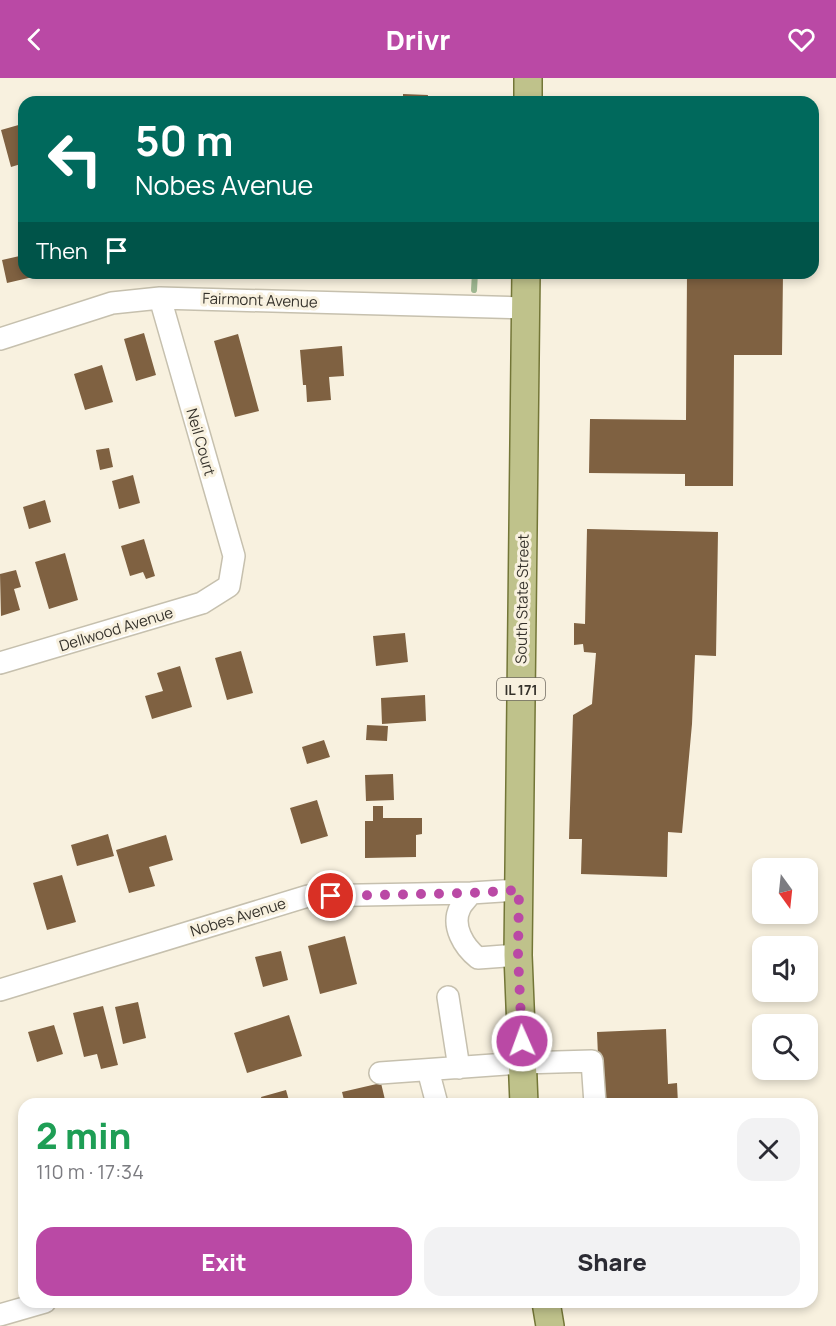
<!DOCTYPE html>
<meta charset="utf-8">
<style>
body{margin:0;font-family:Manrope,sans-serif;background:#f2f2f3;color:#2b2b33;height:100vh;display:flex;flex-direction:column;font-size:22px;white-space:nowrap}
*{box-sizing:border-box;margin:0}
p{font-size:20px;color:#7c7c81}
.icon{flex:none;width:33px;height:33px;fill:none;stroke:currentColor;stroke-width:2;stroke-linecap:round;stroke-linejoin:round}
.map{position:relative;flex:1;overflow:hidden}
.details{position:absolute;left:18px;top:1020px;width:800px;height:210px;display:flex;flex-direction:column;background:#fff;border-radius:18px;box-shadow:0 3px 9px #0003}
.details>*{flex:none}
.guide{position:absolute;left:18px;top:18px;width:801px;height:183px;border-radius:18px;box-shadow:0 3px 9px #0003;background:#00695c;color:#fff;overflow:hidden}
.needle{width:39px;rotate:165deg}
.buttons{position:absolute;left:752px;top:780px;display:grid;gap:12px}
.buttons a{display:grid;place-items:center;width:66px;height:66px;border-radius:12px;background:#fff;box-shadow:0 3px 9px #0003;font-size:30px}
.pin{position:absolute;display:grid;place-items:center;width:51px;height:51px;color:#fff;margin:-26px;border:3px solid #fff;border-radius:50%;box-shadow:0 2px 6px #0007}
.me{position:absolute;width:66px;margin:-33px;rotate:358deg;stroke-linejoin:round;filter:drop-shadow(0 0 4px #0008)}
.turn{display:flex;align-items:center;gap:21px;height:126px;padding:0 18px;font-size:27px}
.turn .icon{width:78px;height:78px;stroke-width:2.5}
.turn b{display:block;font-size:42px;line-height:51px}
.then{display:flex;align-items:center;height:57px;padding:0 18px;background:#0003;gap:12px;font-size:22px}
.round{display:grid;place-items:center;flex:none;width:63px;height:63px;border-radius:18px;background:#f2f2f3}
.headline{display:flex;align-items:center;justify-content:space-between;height:102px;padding:0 18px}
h1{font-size:36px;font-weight:800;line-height:45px;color:#1e9e55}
.cta{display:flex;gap:12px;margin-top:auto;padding:12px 18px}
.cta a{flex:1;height:69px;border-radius:18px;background:#ba49a5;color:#fff;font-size:24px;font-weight:800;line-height:69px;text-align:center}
.cta a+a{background:#f2f2f3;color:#2b2b33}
header{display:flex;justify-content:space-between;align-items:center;height:78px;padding:0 18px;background:#ba49a5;color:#fff;font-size:27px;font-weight:800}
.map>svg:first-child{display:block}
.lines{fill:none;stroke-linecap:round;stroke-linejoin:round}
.stream{stroke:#9eb791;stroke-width:6}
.building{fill:#7f6141}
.minor-casing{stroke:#c6c0ae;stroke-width:24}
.major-casing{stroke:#737637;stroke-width:30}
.minor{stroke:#fff;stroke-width:21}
.major{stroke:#bfc28b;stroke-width:27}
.route{stroke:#ba49a5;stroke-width:10;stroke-dasharray:0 18}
.labels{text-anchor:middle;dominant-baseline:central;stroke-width:6;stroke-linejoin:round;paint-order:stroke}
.shield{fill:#f8f1df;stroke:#706b61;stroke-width:1.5}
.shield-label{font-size:14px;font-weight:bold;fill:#35322b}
.street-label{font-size:15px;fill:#35322b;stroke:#f8f1df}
</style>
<header><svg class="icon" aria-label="back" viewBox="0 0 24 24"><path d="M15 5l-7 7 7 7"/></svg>Drivr<svg class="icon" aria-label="heart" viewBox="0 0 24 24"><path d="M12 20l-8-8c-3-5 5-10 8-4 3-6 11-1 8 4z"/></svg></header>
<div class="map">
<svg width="836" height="1248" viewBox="0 0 836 1248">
<rect width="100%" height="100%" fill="#f8f1df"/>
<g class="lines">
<path class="stream" d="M474,212L475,195"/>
</g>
<path class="building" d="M403,16L428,17L427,24H403Z
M22,46L24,85L11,89L1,52Z
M24,177V195H36L37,198L7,205L2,182Z
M687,195H783L782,277H734L733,408H685V396L589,395L590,341L686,342Z
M144,255L156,297L136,303L124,261Z
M238,256L259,333L235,339L214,263Z
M342,268L344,298L329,299L331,322L307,324L306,307H303L300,272Z
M102,287L113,324L85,332L74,296Z
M109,370L113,389L100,392L96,372Z
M133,397L140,425L119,431L112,403Z
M45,422L51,444L29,451L23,429Z
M587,451L718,454L716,578L695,577L692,646L682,755L668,754L667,799L581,796L582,761H569L573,637L592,626L596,575L584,574L583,566L574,567V545L585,546Z
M144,461L155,498L146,501L143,494L130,498L121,468Z
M65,475L78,522L49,531L35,484Z
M16,492L21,509L14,511L20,532L1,538L0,496Z
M405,555L408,584L376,588L373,558Z
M241,573L253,615L227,622L215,580Z
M180,588L192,629L152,641L145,618L163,613L157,595Z
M425,617L426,643L382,646L381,620Z
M367,647L388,648L387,663L366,662Z
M324,662L330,679L307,686L302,669Z
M393,696L394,722L366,723L365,697Z
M317,722L328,758L301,766L290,730Z
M373,728H383V740H422V756L416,757V779L365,780V743H373Z
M108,756L114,778L77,788L71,767Z
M166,757L173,782L149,789L155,808L129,815L116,772Z
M62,797L76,844L47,852L33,805Z
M345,858L357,906L320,916L308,868Z
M281,873L288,902L263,909L255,879Z
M138,924L146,960L123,966L115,929Z
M103,928L118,987L101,991L97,976L84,979L73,935Z
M289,937L302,978L247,995L234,955Z
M54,947L63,976L37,984L28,954Z
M666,951L668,1006L677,1005L678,1026H600L597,954Z
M381,1005L386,1026H345L342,1014Z
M286,1012L290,1026H263L261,1019Z"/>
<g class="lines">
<defs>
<path id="minor" d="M0,261L112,225L160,220L525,230
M0,585L202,525L229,508L234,478L160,220
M471,815C468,820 462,825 460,830C451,848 464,869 478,880L518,877
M0,912L308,818L471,815L519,812
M448,919L459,990
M428,992L437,1026
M380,995L522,985L592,983L595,1026
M0,1237L45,1224"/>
<path id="major" d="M528,24V0
M524,1026L518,877L526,195
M546,1224L550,1248"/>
</defs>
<use href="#minor" class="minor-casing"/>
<use href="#major" class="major-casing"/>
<use href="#minor" class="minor"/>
<use href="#major" class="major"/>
</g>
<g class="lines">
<path class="route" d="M331,818L471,815L519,812L518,877L522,963"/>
</g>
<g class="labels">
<rect class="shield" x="497" y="600" width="48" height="22" rx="4.5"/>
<g class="shield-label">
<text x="521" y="611">IL 171</text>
</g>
<g class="street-label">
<text transform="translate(260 222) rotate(2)">Fairmont Avenue</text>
<text transform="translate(201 364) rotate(74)">Neil Court</text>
<text transform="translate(522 521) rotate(-89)">South State Street</text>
<text transform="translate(116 551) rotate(-17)">Dellwood Avenue</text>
<text transform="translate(238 839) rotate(-17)">Nobes Avenue</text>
</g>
</g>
</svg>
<div class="buttons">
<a><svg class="needle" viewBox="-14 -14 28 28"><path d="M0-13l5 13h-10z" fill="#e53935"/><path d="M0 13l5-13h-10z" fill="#7c7c81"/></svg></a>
<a><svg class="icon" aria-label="sound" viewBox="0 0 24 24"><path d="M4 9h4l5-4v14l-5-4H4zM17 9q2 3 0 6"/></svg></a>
<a><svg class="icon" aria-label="search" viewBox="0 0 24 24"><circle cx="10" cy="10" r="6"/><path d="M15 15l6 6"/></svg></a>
</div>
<div class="pin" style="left:331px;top:818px;background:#d93025"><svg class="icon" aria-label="arrive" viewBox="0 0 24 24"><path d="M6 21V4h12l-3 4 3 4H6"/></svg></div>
<svg class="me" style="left:522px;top:963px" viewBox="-20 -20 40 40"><circle r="17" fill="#ba49a5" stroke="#fff" stroke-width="3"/><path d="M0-11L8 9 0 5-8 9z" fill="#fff"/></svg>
<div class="guide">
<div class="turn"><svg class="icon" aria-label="left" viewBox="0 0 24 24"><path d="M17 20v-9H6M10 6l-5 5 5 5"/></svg><div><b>50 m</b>Nobes Avenue</div></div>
<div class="then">Then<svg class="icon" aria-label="arrive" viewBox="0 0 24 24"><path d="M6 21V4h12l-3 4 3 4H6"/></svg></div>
</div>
<section class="details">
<div class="headline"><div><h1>2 min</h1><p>110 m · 17:34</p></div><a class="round"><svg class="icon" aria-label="close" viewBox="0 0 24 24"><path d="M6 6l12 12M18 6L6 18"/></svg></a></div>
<div class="cta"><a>Exit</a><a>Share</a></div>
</section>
</div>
